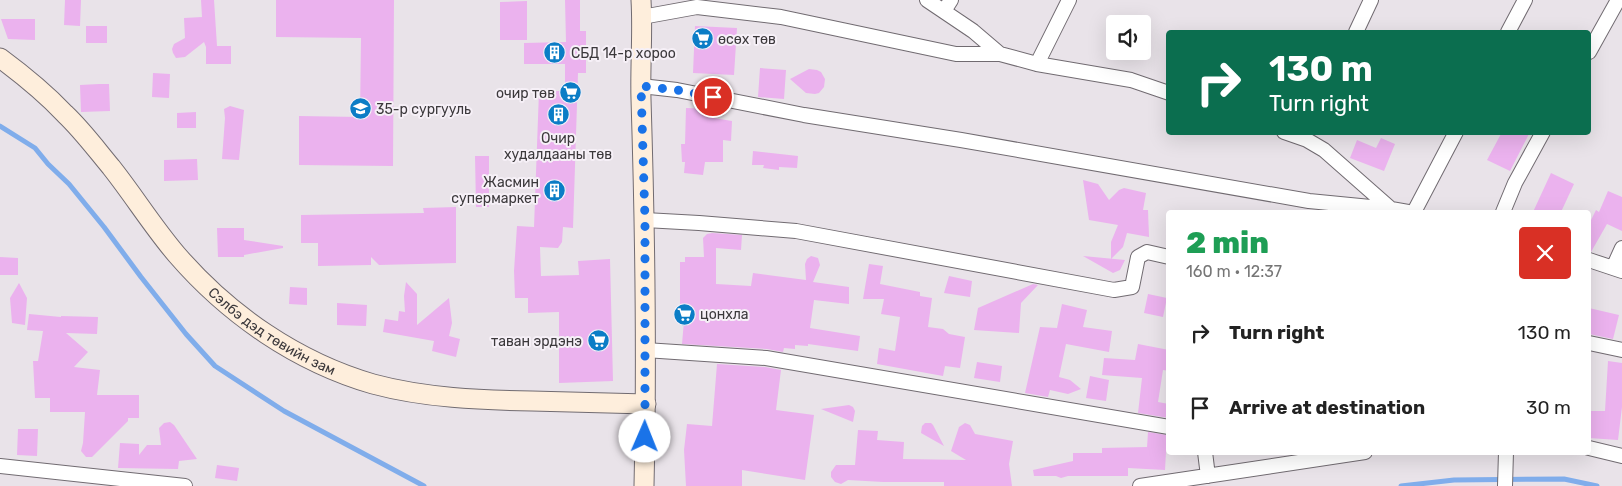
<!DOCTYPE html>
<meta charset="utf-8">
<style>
body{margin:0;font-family:Rubik,sans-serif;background:#f2f2f2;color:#222;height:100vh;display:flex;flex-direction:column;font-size:19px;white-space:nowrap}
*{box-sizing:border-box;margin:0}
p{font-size:16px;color:#767676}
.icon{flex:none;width:28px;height:28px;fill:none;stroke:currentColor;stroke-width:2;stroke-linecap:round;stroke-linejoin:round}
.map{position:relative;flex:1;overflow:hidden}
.drawer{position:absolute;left:1166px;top:210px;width:425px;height:245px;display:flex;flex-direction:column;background:#fff;border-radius:5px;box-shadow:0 5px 20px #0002}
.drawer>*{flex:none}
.guide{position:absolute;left:1166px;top:30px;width:425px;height:105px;border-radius:5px;box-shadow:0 5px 20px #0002;background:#0b6e4f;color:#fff;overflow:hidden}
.buttons{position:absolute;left:1106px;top:15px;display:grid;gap:10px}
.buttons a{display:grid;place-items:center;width:45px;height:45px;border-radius:5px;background:#fff;box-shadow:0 5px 20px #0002;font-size:25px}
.pin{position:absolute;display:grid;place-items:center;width:42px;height:42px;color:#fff;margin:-21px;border:2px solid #fff;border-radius:50%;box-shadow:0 1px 5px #0007}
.me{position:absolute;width:55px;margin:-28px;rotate:1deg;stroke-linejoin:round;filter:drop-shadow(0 0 4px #0008)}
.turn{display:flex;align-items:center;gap:18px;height:105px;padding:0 20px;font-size:22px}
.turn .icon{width:65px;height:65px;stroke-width:2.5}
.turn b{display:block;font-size:35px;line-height:42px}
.round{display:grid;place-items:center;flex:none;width:52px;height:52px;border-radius:5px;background:#f2f2f2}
.head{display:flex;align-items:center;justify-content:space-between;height:85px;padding:0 20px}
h1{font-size:30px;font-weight:800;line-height:38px;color:#1e9e55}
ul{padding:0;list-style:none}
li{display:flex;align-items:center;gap:15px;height:75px;padding:0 20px}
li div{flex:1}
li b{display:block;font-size:19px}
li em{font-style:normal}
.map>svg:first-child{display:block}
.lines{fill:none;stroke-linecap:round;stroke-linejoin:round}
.stream{stroke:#80adeb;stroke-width:5}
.building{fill:#ebb2ee}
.street-casing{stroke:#716b71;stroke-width:16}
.secondary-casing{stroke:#716b71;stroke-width:21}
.street{stroke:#fff;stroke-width:14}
.secondary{stroke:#feeedc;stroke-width:19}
.route{stroke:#1a73e8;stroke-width:9;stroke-dasharray:0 16.2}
.labels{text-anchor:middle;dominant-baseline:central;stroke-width:4;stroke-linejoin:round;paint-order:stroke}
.poi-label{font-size:14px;fill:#3b383b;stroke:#f6f0f7;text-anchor:start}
.street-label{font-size:14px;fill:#3b383b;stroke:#f6f0f7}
</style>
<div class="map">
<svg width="1622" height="486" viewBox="0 0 1622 486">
<rect width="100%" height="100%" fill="#e9e3e9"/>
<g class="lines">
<path class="stream" d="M0,126L35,148L48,164L69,184L104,227L141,277L186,334L215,366L284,411L424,486
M1401,486L1454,480L1564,479L1597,486"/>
</g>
<path class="building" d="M65,0H81L80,26L64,25Z
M201,0H214L217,46H211H231V64H206V47L204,42L185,57L176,58L173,53L172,49L174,44L185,38L184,18L202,17Z
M276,0H394L393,166L299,165V116L360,117L361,38L276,37Z
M565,0H580V31H586V73H578L573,228L563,227L562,242L558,248L540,247L541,276L579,275L578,261L610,259L613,381L559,383V312L528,313V298H515L514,271L517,226L534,227L539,91H565V64H524V43L566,42Z
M527,1V40H500V2Z
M1,19H35V40L8,39Z
M86,26H107V43H86Z
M695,26L737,28L734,75L693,73Z
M760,68L786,70L784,99L758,97Z
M809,69L817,70L821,72L825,79L824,87L819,93L815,94L806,93L790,79Z
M153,73L170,74L169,98L152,97Z
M99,84H109L110,111L81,112L80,85Z
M230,106L244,110L239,160L222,159L225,118L224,109Z
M686,108L714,109V118L732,121L731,141L723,140V162H705L703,175L684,173L685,162H682L681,144H685Z
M196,112V128H177V113Z
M1502,132H1530L1510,171L1487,160Z
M1381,138L1395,144L1384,171L1350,158L1357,140L1376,148Z
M753,151L798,156L797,168L779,167V170L763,168L764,165H752Z
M475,156H489V207H476Z
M197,159L198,180L164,181V160Z
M1551,173L1574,184L1561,212H1533Z
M1083,180L1098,184L1109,200L1119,190L1124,188L1146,193L1143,210H1148L1149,237L1127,233L1123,247L1111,259V242L1118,225L1089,220Z
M1608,191L1622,197V231L1607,224L1591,252L1589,251V224L1596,210L1599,212Z
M456,207V263L379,265L371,257V265L318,266V243H301V215L424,213L423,208Z
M217,228H244V240L283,246V248L244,255V257H218Z
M712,233L742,235L741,250L716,248V284L751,286L753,273L806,280L805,264L807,259L811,256L818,258L820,265L813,282L849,287V304L814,300L810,328L860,336L858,351L808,344V346L795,345V349L784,348L783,352L767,349L682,344L685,309H680V262H685V257H704L703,238L707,234Z
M1083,256L1125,260L1120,270L1113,273Z
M0,257L18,258V275H0Z
M869,264L883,266L880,284L920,292V296L932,298L928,327L943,329L949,334L965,337L960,368L945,366L943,376L877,364L879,348L895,351L900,317L881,314L884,299H863Z
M949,276L972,281L970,297L944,293Z
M406,282L417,294V325L449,298L452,323L449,336L460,339L456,357L432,351L434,341L383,332L385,319L398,321L399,311L405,312L404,296Z
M19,283L27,298L25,325L12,323L10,298Z
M1033,284L1038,285L1021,303L1019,333L974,330L978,308Z
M290,287L307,288V305L289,304Z
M1148,294L1167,298L1163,317L1144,313Z
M337,303L367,305L366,326L337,325Z
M1062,304L1087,310L1083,327L1112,331L1109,352L1066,344L1059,377L1070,380L1081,389L1068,394L1050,390L1048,397L1025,393L1040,327L1057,328Z
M1589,308L1619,315L1613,339L1589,334Z
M29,314L61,317V316L98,317L97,334L66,333L88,352L74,367L100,370L97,395H139V418H128V421L92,457H86L81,451L83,443L85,412H50V398H35L33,361H38L43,331L27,330Z
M1138,344L1169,350V371L1163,370L1158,402L1169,404V418L1138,413L1142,378L1102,375L1104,358L1135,360Z
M1608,361L1622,363V407L1618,440L1589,438V411H1605Z
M977,362L1002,366L1000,382L974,378Z
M717,364L765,367L781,370L776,410L814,415L805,480L742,470V486H686L684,450L687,424L712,426Z
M1090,376L1109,380L1106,401L1086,398Z
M849,405L853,407L855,411L853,422L821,409Z
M170,422L174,425L197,459L179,461L178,469L118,468L120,443L139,444V455L147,445H161L159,428L164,423Z
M925,423H931L933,425L944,446L921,433L922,426Z
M965,423L970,425L975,434L1013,441L1009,464L1012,486H944V482H883L848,480L841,484L835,482L831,477V472L836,465H855L858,430L878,431L877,440L904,442L903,459L966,460L951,451L959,427Z
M18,429H38L37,456L17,455Z
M1148,432L1167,435L1165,470L1128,468V476H1068L1061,478L1056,476H1034L1033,470L1073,461V453H1102V448L1147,447Z
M217,465L239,468L237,481L215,478Z"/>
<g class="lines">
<defs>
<path id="street" d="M927,0L973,31L1000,54L1037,64L1131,80L1169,93
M944,11L951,0
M642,17L697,7L781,17L956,54H1000
M1356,32L1371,0
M1508,32L1525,0
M1589,52L1618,0
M1037,64L1069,0
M641,86L677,90L804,115L961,140L1309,201L1391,209L1408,212
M1284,132L1307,140L1324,150L1391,209
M1414,212L1456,132
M1503,212L1515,183L1543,132
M645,220L699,223L796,231L1114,290L1132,287L1138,257L1147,252L1169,257
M1589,260L1622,271
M1613,268L1622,248
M1589,343L1622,350
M645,350L766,358L1169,427
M1589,448L1622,456
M1205,452L1208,476
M0,466L185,486
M1140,486L1365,452
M1505,486L1506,452"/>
<g id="secondary">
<path d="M641,0C643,33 640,66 641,99C645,228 647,357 644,486"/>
<path id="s1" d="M0,58C23,75 45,93 65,114C82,130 96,149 111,167C134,196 153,227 177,255C229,315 297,362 373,384C425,398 480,400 532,401C570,402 608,403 646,404"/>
</g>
</defs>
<use href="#street" class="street-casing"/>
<use href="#secondary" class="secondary-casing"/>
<use href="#street" class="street"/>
<use href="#secondary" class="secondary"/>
</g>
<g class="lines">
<path class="route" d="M645,437V220L641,86L677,90L713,97"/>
</g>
<defs>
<symbol id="supermarket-disc" viewBox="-11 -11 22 22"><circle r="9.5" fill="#0b7dc6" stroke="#f6f0f7"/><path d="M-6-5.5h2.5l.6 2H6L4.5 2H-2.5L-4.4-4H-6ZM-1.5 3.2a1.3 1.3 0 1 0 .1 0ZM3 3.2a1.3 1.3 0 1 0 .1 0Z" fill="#fff"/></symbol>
<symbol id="building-disc" viewBox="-11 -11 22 22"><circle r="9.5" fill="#0b7dc6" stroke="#f6f0f7"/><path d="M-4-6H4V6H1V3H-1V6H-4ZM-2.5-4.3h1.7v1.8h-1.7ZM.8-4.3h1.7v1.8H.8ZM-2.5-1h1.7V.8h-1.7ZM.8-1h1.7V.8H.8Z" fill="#fff"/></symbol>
<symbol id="school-disc" viewBox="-11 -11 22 22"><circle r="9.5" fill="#0b7dc6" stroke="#f6f0f7"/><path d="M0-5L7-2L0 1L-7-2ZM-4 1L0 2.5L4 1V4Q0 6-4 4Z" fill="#fff"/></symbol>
</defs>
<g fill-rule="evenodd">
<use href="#supermarket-disc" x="690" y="26" width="25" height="25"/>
<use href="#building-disc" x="542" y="40" width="25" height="25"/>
<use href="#supermarket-disc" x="558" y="80" width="25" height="25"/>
<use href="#school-disc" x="348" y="96" width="25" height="25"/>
<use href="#building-disc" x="546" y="102" width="25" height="25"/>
<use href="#building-disc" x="542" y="178" width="25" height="25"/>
<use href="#supermarket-disc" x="672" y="302" width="25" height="25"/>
<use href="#supermarket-disc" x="586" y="328" width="25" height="25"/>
</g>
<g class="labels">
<g class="poi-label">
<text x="718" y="39">өсөх төв</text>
<text x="571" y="53">СБД 14-р хороо</text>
<text x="555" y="93" text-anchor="end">очир төв</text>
<text x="376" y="109">35-р сургууль</text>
<text x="558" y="138" text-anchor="middle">Очир<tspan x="558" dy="16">худалдааны төв</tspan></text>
<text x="539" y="182" text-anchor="end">Жасмин<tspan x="539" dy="16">супермаркет</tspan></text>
<text x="700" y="314">цонхла</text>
<text x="582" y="341" text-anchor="end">таван эрдэнэ</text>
</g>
<g class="street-label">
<text stroke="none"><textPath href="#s1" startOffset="389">Сэлбэ дэд төвийн зам</textPath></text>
</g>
</g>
</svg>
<div class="buttons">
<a><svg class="icon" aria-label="sound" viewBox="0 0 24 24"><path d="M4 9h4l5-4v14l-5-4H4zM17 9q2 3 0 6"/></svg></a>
</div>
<div class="pin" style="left:713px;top:97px;background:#d93025"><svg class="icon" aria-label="arrive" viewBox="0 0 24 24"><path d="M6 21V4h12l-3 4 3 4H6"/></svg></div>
<svg class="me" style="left:645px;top:437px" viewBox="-20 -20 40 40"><circle r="19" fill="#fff"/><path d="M0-13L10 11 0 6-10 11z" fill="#1a73e8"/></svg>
<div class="guide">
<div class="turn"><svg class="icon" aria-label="right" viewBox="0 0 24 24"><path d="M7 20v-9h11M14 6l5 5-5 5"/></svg><div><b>130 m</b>Turn right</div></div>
</div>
<section class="drawer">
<div class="head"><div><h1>2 min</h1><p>160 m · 12:37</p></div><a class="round" style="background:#d93025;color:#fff"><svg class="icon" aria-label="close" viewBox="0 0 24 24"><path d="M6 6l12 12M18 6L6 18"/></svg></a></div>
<ul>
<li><svg class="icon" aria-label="right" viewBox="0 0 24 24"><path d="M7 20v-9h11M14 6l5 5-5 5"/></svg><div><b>Turn right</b></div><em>130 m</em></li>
<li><svg class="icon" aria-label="arrive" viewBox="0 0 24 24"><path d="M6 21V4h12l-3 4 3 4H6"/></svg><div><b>Arrive at destination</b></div><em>30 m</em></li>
</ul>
</section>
</div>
